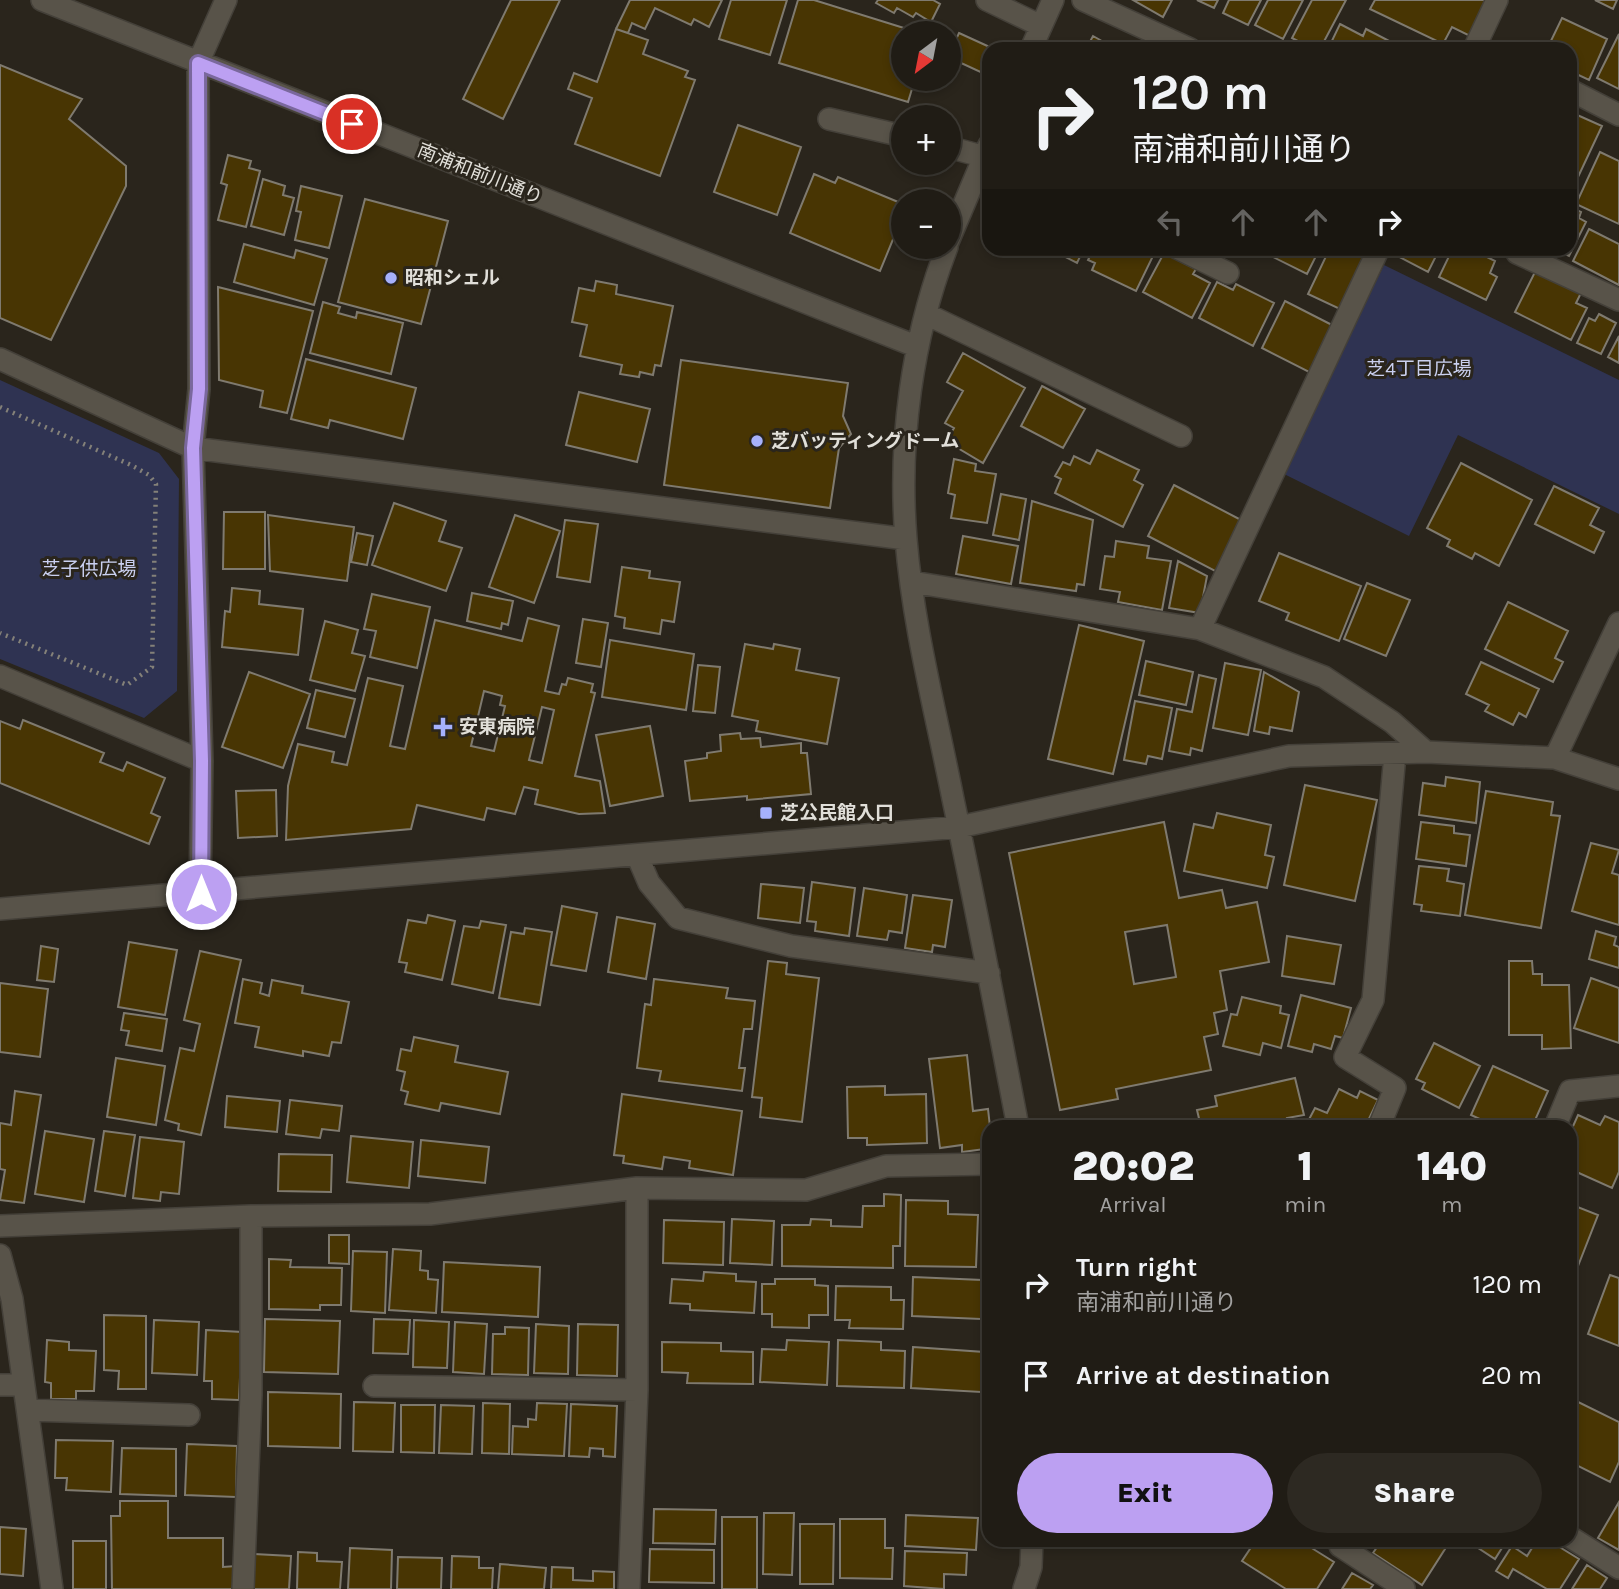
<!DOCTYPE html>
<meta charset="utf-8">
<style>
body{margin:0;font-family:Karla,"Noto Sans JP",sans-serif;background:#2d2922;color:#f1f3f6;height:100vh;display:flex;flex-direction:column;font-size:26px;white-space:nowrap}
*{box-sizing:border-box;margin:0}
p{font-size:23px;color:#a2a1a0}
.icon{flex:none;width:38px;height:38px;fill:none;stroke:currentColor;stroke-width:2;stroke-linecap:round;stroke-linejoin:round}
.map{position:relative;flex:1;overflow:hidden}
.sheet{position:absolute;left:982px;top:1120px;width:595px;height:427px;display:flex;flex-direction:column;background:#201c15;border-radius:21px;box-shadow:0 4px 10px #0003,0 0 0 2px #3d3a34}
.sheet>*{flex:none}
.hud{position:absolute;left:982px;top:42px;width:595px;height:214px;border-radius:21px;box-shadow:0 4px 10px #0003,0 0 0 2px #3d3a34;background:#201c15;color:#f1f3f6;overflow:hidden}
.needle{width:46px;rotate:212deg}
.tools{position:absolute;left:891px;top:21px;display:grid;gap:14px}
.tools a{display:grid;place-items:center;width:70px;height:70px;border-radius:50%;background:#201c15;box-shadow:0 4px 10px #0003,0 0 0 2px #3d3a34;font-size:35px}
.pin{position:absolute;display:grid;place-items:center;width:60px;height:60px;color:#fff;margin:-30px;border:4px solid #fff;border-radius:50%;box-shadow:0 2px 7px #0007}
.me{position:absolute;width:77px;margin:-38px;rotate:0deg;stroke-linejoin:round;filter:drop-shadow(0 0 5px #0008)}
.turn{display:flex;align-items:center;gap:24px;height:147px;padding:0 35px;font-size:32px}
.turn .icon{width:91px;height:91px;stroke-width:2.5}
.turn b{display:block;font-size:49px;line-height:60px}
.lanes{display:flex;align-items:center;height:66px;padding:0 35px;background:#0003;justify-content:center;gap:35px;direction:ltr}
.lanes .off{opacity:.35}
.eta{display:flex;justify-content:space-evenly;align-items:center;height:119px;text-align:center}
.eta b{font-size:42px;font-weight:800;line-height:49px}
.button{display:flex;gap:14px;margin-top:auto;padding:14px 35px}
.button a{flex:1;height:80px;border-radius:42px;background:#bca0f2;color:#111;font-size:28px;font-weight:800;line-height:80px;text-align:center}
.button a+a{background:#2d2922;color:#f1f3f6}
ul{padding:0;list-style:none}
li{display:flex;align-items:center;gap:21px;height:91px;padding:0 35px}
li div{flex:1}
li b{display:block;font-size:26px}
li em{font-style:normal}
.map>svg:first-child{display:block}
.green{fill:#2f3352}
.building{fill:#483503;stroke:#7f7a6f;stroke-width:2;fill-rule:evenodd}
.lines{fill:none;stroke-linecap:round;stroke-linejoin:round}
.minor-casing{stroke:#444039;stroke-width:24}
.path{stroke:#848179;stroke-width:4.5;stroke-dasharray:2 5;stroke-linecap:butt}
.minor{stroke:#585349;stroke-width:21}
.route-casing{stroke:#7a689d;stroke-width:18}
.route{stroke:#bca0f2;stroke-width:12}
.poi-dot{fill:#a6b1fc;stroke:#2a251c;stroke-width:2.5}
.labels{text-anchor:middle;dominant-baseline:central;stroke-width:6;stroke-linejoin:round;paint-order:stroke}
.street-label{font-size:19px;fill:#e1dfd9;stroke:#2a251c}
.poi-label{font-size:19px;font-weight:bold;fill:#e1dfd9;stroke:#2a251c;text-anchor:start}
.park-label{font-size:19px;fill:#cad0f0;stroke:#2a251c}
</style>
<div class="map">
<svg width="1619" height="1589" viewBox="0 0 1619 1589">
<rect width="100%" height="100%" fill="#2a251c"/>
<path class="green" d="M1384,265L1619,380V514L1458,435L1409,536L1282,473Z
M0,380L159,453L179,479L177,691L144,718L0,659Z"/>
<path class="building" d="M511,0H560L503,119L463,99Z
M630,0H722L709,27L694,19L691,25L655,8L645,29L632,23L628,33L616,29Z
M731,0H787L770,55L719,39Z
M798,0H814L920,33H903V79H915L908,102L779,63Z
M878,0H933L940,4L931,22L916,13L913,17L897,8L894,13L876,3Z
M1133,0H1172L1163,17Z
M1197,0H1218L1214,8Z
M1229,0H1261L1248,25L1223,13Z
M1268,0H1303L1283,39L1255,25Z
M1312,0H1346L1320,49H1313L1292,38Z
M1375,0H1487L1470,36L1452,27L1443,44L1370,9Z
M1595,0H1617L1613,9Z
M1562,18L1607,39L1589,80L1570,71V49H1547Z
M1340,24L1363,36L1366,29L1395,44L1393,49H1328Z
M616,29L648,40L643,54L688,71L685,77L695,80L660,176L575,144L592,98L568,89L574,73L597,82Z
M959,33L994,49H989L987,75L948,57Z
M1619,34V89L1597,78Z
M1093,36L1116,49H1086Z
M0,65L82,99L69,119L126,166V186L51,340L0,318Z
M1575,114L1602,126L1570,194V125Z
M738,125L801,147L777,215L714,192Z
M1600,152L1619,161V224L1576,204Z
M228,155L251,161L249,168L260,171L246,227L218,220L227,185L221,183Z
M814,174L835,183L838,177L903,204V215L880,271L790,233Z
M263,179L285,186L283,195L294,198L284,235L251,226Z
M301,186L342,196L329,248L295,240L301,212L296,211Z
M365,199L448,221L421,324L338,302Z
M1570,207L1581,212L1579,218L1586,222L1569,256L1553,248H1570Z
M1589,229L1619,244V285L1573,261Z
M244,244L294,258L296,250L327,259L314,305L234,282Z
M1048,248H1084L1077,263Z
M1094,248H1137L1153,256L1136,291L1092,270L1095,263L1088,260Z
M1255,248H1320L1307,274Z
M1330,248H1361L1370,253L1342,310L1308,294Z
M1389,248H1440L1428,272L1388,251Z
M1453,248H1469L1495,261L1490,273L1497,277L1486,300L1439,277Z
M1164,253L1196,269L1193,274L1210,283L1192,318L1143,292Z
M1536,270L1581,293L1576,303L1587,308L1571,340L1515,312Z
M596,281L617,285L616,294L673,306L661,366L655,365L653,375L640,372L639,377L620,374L622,365L580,356L587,325L572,322L579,288L594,291Z
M1217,282L1233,290L1236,284L1274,303L1253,346L1199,318Z
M218,287L313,311L287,413L260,407L263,391L219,380Z
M1285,301L1334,326L1311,373L1262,348Z
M323,302L340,307L338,313L356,318L357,312L403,323L391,374L310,353Z
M1599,314L1616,323L1601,354L1577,343L1589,318L1595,321Z
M1619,336V363L1608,357Z
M963,353L1025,388L983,463L946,441L954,428L945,423L963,391L947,382Z
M306,359L416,388L403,439L330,420L328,428L291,419Z
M681,360L848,383L843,416L851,434L839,448L830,508L664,485Z
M1042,386L1085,409L1063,448L1021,426Z
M579,392L650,409L637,462L566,445Z
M1097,450L1139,470L1134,480L1143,485L1123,527L1055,493L1061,479L1055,476L1063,462L1070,465L1074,456L1090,464Z
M954,459L976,464L975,471L996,474L987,523L951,518L955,495L948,493Z
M1461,463L1532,500L1499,566L1475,553L1472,559L1447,546L1450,540L1427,528Z
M1174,485L1243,521L1217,572L1148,536Z
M1554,486L1599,508L1590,525L1604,532L1594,553L1535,524Z
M1001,494L1026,499L1019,540L993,535Z
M1032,501L1093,520L1084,585L1077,584L1076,591L1020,583Z
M394,503L446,521L439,541L462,548L446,591L372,565Z
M224,512H265V569H223Z
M268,515L354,527L347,581L270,571Z
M515,515L560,531L534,603L489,587Z
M565,520L598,524L590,582L557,577Z
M357,533L373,536L367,565L351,562Z
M963,536L1018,546L1011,584L956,574Z
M1116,541L1149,546L1147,558L1171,561L1162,610L1118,602L1120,592L1100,589L1105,556L1114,557Z
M1279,553L1361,586L1339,641L1286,620L1289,613L1259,601Z
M1178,561L1207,576L1200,613L1169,608Z
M622,567L650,571L649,578L680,582L674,622L662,620L660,634L624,628L625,618L615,616Z
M1367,583L1410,600L1386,656L1344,639Z
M232,588L260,591L259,604L303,609L298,655L222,647L225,611L230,612Z
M472,593L513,601L508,625L502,623L501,629L467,621Z
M372,594L430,607L417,668L370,657L376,631L364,629Z
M1508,602L1568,631L1555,658L1563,662L1553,682L1485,649Z
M528,618L559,626L545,691L559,694L562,684L566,685L568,678L593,684L591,692L595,693L575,776L600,781L605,813L579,814L535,804L538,790L524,787L515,814L487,808L484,820L417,805L411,829L286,840L288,786L298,744L334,752L332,762L347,765L368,678L403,686L390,746L405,749L435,620L522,641ZM484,691L502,696L500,705L505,706L494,751L471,746ZM542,707L554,710L542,763L529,760Z
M583,619L608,623L601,667L576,663Z
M325,621L358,630L352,653L365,656L355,691L310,680Z
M1079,625L1144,641L1113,774L1048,759Z
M610,640L694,654L686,710L602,697Z
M745,644L773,649L774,644L800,649L796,670L839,678L827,744L756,731L758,721L732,716Z
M1146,661L1193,672L1186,705L1139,695Z
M1481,662L1539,689L1526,717L1519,713L1513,725L1485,711L1489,705L1466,694Z
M1225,663L1261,670L1248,735L1213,728Z
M698,665L720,667L715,713L693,711Z
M249,672L310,694L283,768L222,747Z
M1264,672L1299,692L1292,731L1270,727L1269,734L1254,731Z
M1199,675L1216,679L1202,751L1191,748L1190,755L1169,751L1177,709L1192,712Z
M316,690L355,699L345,737L307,728Z
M1135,701L1172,708L1162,759L1148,756L1146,764L1124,760Z
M23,720L104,753L100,762L123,771L127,762L165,778L151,813L160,817L149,844L0,783V721L20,729Z
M650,726L663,796L610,806L596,735Z
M740,733L741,739L760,738L761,747L801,743V753H807L811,794L747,800V796L690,801L685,761L707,758V753L721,751L720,735Z
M1446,777L1480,782L1476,823L1419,815L1423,783L1445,786Z
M1305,785L1377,800L1355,901L1284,885Z
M276,790L277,836L238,838L236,791Z
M1486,791L1553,802L1551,815L1560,816L1541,928L1465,915Z
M1217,813L1271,825L1265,855L1274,857L1267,888L1184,871L1194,824L1213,828Z
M1164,822L1179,898L1222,890L1226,908L1257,902L1269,962L1220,971L1227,1010L1214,1013L1218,1034L1204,1037L1211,1070L1116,1089L1118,1099L1060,1110L1009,853ZM1167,925L1176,977L1134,984L1125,932Z
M1421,822L1454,826V833L1470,835L1466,866L1416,859Z
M1591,843L1619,850L1612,873L1619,875V925L1572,911Z
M1419,866L1449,869L1447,881L1464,884L1460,916L1421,911L1422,905L1414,904Z
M812,882L855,888L849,936L815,931L816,922L807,921Z
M761,884L804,888L800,923L758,918Z
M864,888L907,895L902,933L889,931L887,940L857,936Z
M913,895L952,900L945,947L933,945L932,952L905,948Z
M562,906L597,913L586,971L551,965Z
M428,915L455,921L442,980L405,972L407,963L399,962L408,920L426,923Z
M617,917L655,924L646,979L608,972Z
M481,921L506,925L493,993L452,984L464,926L479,928Z
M525,928L552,932L540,1005L499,998L511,932L524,934Z
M1596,931L1616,937L1614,945L1619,947V968L1589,959Z
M1287,936L1341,945L1334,984L1282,976Z
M129,942L177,950L165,1015L118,1007Z
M41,946L58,949L54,982L37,980Z
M200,951L241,960L201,1135L178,1130L179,1124L165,1120L180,1048L194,1051L200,1024L184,1020Z
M768,961L787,963L786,974L819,978L802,1122L760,1117L762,1098L752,1097Z
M1509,961H1532L1533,974H1542V985H1569L1571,1048L1542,1049V1035H1509Z
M1591,978L1619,988V1043L1574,1028Z
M243,979L262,983L260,993L269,996L272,980L303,986L302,993L349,1002L341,1043L332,1042L329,1056L303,1051V1056L255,1047L259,1027L235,1023Z
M654,979L728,988L726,998L755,1001L752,1029H744L739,1068H745L742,1091L659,1081L661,1071L637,1068L645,1004L651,1005Z
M0,983L48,989L40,1057L0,1052Z
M1301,995L1351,1008L1343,1038L1335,1036L1331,1049L1314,1044L1312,1052L1288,1046Z
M1242,997L1281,1006L1280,1013L1289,1015L1281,1048L1263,1043L1260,1055L1223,1046L1231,1014L1237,1015Z
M124,1013L167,1019L162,1051L126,1045L129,1031L121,1030Z
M414,1037L458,1046L455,1062L508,1072L500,1114L441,1103L439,1111L405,1104L408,1092L401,1090L405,1072L397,1070L401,1049L411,1051Z
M1434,1043L1480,1066L1459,1108L1422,1089L1425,1083L1416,1079Z
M967,1055L973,1111L988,1109L990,1127L989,1137L984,1138L985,1149L962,1152V1145L940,1148L929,1059Z
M116,1058L165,1066L156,1125L107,1117Z
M1493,1066L1548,1091L1532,1127L1525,1124L1524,1127H1497L1471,1115Z
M1295,1078L1304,1115L1287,1118L1289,1127H1201L1197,1110L1217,1106L1215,1096Z
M885,1086V1095L926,1094L927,1143L867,1145V1138H848L847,1087Z
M1339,1089L1357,1098L1360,1091L1378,1100L1365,1127H1305L1315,1108L1327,1113Z
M15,1091L41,1095L24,1203L0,1200L5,1170L0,1169V1123L11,1125Z
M622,1094L742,1111L733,1175L689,1168L690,1161L664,1157L662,1169L623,1163L624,1156L614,1155Z
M227,1096L280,1101L277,1132L225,1127Z
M290,1100L342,1106L339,1131L322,1129L320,1138L286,1134Z
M1578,1115L1600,1125L1605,1116L1619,1122V1172L1612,1188L1570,1169V1133Z
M45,1131L94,1139L84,1202L35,1194Z
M104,1131L135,1135L125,1196L95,1191Z
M351,1136L413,1142L409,1188L347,1182Z
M140,1137L184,1142L179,1194L161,1192L160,1201L133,1198Z
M421,1140L489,1147L485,1183L418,1176Z
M279,1154L332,1155L331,1192L278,1191Z
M884,1194L901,1195L900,1246H893V1268L782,1266V1225H810L811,1219L831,1220V1226L862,1227L863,1206H884Z
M906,1200L948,1201V1214L978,1215L976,1267L905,1266Z
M1570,1204L1598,1215L1578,1266L1570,1263Z
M981,1214H989V1265H981Z
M732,1219L774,1221L772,1265L730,1263Z
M664,1220L724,1222L723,1265L663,1263Z
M329,1235H349V1264L329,1263Z
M393,1249L421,1251L420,1270L428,1271V1279L438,1280L436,1313L389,1310Z
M353,1251L387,1252L385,1313L351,1311Z
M269,1259L291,1260L290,1267L342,1268L341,1305H320V1310L269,1309Z
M444,1262L540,1267L538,1317L442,1312Z
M704,1272L736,1274V1281L756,1282L754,1313L690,1310V1304L670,1303L672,1279L703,1281Z
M1610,1275L1619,1278V1346L1588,1334Z
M913,1277L982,1280L981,1319L912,1316Z
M775,1279H815V1285L828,1286V1315H809V1328L772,1327V1314H762V1284H775Z
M836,1286L891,1287V1300H904L903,1329L849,1328L850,1320H835Z
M104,1315L146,1316V1389H118L119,1371L104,1370Z
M265,1319L340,1321L338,1374L264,1372Z
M374,1319L410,1320L408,1354L373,1353Z
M154,1320L199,1322L197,1375L152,1373Z
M414,1320L449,1322L447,1368L413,1367Z
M455,1322L487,1324L484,1374L453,1372Z
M536,1324L569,1326L568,1374L534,1373Z
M578,1324L618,1325L617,1376L577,1375Z
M505,1327L529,1328L528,1375L492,1374L493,1334H505Z
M206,1330L242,1332L239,1400L212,1399V1381H204Z
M47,1340L69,1342V1350L96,1351L94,1391H76V1399H51V1383L45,1382Z
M787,1340L829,1342L827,1385L760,1382L762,1349L786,1350Z
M838,1340L881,1342V1350L905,1351L904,1388L837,1386Z
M662,1342L721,1343V1351L753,1352V1384L687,1383L688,1373L662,1372Z
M913,1347L984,1352L981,1392L911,1388Z
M268,1392L341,1394L340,1448L268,1446Z
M1570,1398L1619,1422V1462L1610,1482L1570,1462Z
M354,1402L395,1403L393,1452L353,1451Z
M483,1403L510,1404L509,1454L482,1453Z
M537,1403L567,1404L564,1456L512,1454L513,1426L528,1427V1419L536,1420Z
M571,1404L617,1406L615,1457L603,1456V1449L590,1448L589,1457L569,1456Z
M401,1405H435L434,1453L401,1452Z
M441,1405L474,1406L472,1454L439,1453Z
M56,1440L113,1441L111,1492L66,1490L67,1478H55Z
M187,1444L237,1446L236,1497L185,1495Z
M122,1448L176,1449V1496L120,1494Z
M120,1501H168V1538H223V1567L236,1566V1589H112L111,1516H120Z
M1619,1502V1550L1598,1538Z
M654,1509L716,1510L715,1544L653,1543Z
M764,1513H794L792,1575L763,1574Z
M906,1515L978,1518L976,1550L905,1546Z
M722,1517H757V1589H722Z
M840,1519H885V1548H893L892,1579L840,1578Z
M800,1524H834L833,1584H800Z
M0,1527L26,1529L23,1576L0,1574Z
M1256,1540H1303L1302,1542L1334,1562L1317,1589H1286L1242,1561Z
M1382,1540H1430L1445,1549L1422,1585L1373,1553Z
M1466,1540H1507L1495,1559Z
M1537,1540H1548L1579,1559L1560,1589H1547L1513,1569L1508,1578L1496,1571L1512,1546L1527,1556Z
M73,1541H106V1589H73Z
M350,1548L392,1550L391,1589H348Z
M650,1549L714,1550V1583L649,1582Z
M905,1551L967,1553L966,1575L944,1574V1589L904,1586Z
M298,1552L317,1553V1561L342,1562L340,1589H297Z
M253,1554L291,1556L289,1589H251Z
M452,1556L479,1557V1568H493L492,1589H451Z
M398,1557L442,1558L441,1589H397Z
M500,1564L546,1568L544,1589H498Z
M1587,1565L1607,1578L1600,1589H1572Z
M552,1567L573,1568V1580L593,1581V1571L614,1572V1589H551Z
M1352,1573L1373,1585L1370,1589H1342Z"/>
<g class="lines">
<defs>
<path id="minor" d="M42,0L918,347
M987,0L1041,26
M1083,0L1190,49
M1031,49L1053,0
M1474,49L1497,0
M1570,90L1619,115
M829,119L903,136
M948,147L989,158
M948,242L989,145
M947,247C912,338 898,441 906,539C913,626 936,713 953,799C976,908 997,1017 1018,1127
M1177,248L1228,273
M1517,253L1619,300
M926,314L1181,436
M0,359L193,448L906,539
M912,582L1200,629L1324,677L1392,722L1426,752
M1200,629L1379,248
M0,676L202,761
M1555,758L1619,623
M637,855L649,883L678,918L791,946L989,973
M200,894L202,761L193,448L199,389L198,63L226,0
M0,909L959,827L1289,756L1426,752L1555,758L1619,779
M1379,1127L1395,1088L1345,1057L1373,1000L1395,754
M1555,1127L1570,1091L1619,1086
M0,1226L251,1216L430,1214L637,1188L806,1190L886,1166L989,1164
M0,1255L12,1299L52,1589
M0,1385H23
M374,1386L637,1390
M28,1410L189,1415
M1570,1537L1619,1568
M1345,1540L1340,1546L1404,1588
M243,1589L251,1395V1216
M629,1589L637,1390V1188
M1024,1589L1031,1567L1032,1540"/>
</defs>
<use href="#minor" class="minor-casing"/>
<path class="path" d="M0,407L131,465L149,475L156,484L152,667L127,685L0,633"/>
<use href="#minor" class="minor"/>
</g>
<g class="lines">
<defs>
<path id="route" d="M201,894L202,761L193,448L199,389L198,63L352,124"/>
</defs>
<use href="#route" class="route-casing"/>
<use href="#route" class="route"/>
</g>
<g class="poi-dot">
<circle cx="391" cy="278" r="7"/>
<circle cx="757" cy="441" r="7"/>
<path d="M439.5 716.5h7v7h7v7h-7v7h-7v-7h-7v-7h7z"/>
<rect x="759" y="806" width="14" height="14" rx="3.5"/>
</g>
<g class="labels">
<g class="street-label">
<text transform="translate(480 174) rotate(22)">南浦和前川通り</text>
</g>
<g class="poi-label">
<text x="405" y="278">昭和シェル</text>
<text x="771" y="441">芝バッティングドーム</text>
<text x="459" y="727">安東病院</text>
<text x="780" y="813">芝公民館入口</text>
</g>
<g class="park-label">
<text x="1419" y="369">芝4丁目広場</text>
<text x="89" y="569">芝子供広場</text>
</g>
</g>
</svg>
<div class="tools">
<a><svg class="needle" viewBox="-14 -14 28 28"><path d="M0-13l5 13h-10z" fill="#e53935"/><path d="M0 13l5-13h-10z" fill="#a2a1a0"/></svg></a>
<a>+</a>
<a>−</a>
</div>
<div class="pin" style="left:352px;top:124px;background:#d93025"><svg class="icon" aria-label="arrive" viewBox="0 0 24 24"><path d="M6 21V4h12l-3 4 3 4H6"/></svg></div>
<svg class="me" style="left:201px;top:894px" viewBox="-20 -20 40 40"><circle r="17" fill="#bca0f2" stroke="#fff" stroke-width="3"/><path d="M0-11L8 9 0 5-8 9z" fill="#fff"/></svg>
<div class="hud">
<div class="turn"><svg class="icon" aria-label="right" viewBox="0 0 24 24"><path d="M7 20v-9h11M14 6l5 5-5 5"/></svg><div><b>120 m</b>南浦和前川通り</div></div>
<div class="lanes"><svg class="icon off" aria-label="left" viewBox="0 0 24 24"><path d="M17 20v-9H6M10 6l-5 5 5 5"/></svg><svg class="icon off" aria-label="ahead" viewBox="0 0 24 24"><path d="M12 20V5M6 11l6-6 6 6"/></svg><svg class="icon off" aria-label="ahead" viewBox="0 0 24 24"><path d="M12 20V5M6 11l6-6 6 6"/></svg><svg class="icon" aria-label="right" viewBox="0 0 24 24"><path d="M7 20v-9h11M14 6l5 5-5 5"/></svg></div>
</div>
<section class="sheet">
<div class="eta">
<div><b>20:02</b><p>Arrival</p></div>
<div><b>1</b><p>min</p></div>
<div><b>140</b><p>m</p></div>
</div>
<ul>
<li><svg class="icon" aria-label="right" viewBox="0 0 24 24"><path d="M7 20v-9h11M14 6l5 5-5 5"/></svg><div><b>Turn right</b><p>南浦和前川通り</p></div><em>120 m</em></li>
<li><svg class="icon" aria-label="arrive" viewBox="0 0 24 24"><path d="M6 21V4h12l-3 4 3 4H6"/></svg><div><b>Arrive at destination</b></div><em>20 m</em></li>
</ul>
<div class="button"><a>Exit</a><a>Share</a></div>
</section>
</div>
